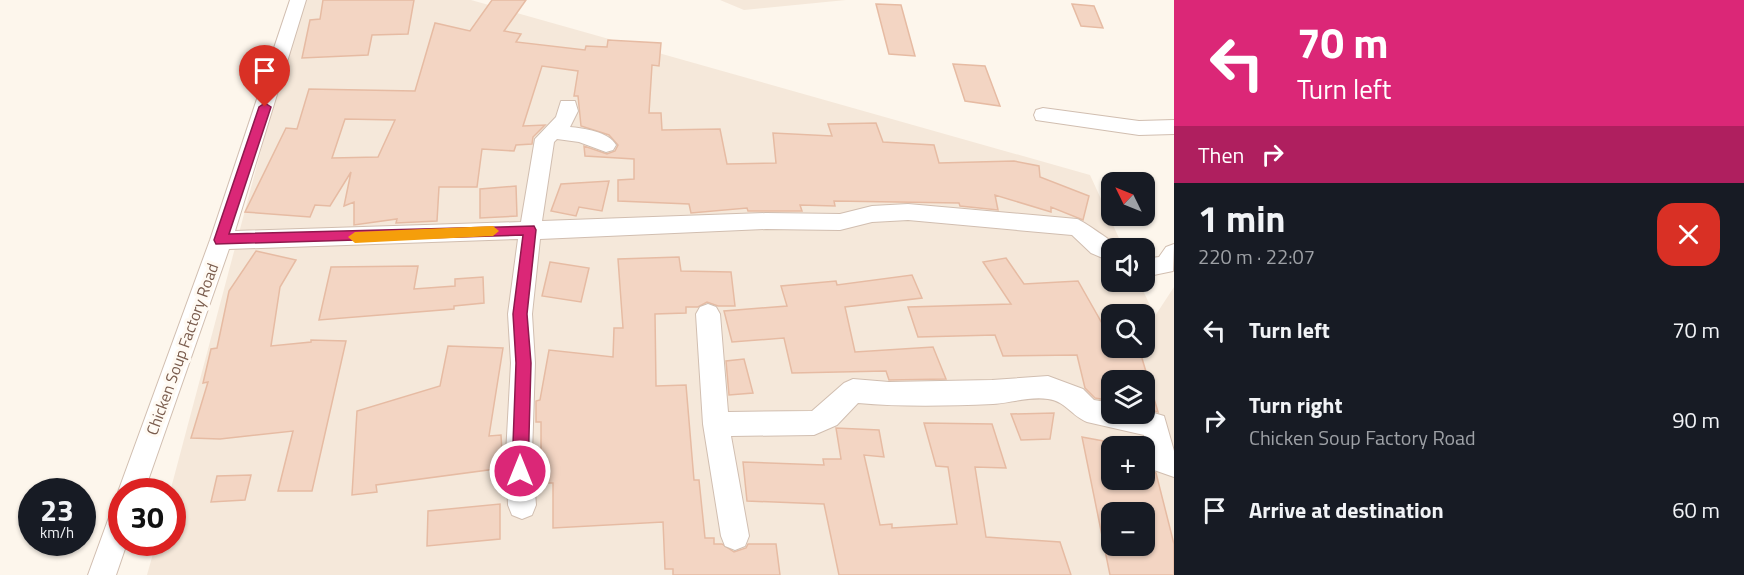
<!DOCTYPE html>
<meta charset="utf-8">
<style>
body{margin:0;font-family:"Titillium Web",sans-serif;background:#242831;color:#f1f3f6;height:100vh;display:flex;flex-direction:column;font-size:22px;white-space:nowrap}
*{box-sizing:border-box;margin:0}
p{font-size:20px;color:#9ea1a6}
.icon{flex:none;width:33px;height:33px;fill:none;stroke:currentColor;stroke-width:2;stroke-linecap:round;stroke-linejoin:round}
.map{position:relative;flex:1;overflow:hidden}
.panel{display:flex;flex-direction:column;background:#171b24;width:570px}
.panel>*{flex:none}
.top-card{background:#db2777;color:#fff;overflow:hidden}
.needle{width:39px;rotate:313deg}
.tools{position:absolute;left:1101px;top:172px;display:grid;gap:12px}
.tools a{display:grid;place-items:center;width:54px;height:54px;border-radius:12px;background:#171b24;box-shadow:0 2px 4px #0004;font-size:30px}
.speed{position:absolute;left:18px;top:478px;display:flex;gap:12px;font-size:30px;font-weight:700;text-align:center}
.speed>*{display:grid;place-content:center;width:78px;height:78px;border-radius:50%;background:#171b24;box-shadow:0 2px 4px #0004;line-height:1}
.speed small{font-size:15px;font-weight:400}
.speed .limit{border:9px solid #d22;background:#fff;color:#111}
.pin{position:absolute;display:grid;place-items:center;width:51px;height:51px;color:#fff;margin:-62px -26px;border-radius:50% 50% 50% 0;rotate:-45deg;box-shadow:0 0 6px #0007}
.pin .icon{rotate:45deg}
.me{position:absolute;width:66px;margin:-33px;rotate:0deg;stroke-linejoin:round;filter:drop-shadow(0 0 4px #0008)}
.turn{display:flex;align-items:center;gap:21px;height:126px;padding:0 24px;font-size:27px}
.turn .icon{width:78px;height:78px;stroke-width:2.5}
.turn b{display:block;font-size:42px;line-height:51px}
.then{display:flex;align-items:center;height:57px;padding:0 24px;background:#0003;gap:12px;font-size:22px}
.round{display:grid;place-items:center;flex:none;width:63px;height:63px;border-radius:18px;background:#242831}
.headline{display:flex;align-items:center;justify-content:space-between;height:102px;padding:0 24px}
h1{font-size:36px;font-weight:700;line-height:45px}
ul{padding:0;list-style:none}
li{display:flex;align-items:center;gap:18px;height:90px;padding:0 24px}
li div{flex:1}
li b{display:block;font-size:22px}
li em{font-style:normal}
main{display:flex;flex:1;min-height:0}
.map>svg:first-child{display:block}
.residential{fill:#f5e8da;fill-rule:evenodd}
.building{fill:#f3d5c3;stroke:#e6bba3;stroke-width:1.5;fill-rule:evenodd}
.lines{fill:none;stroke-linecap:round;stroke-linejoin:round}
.minor-casing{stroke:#d1beb0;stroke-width:2}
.minor{fill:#fff;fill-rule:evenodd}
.route{fill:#db2777;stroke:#8e194d;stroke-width:1.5}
.slow{fill:#f59e0b}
.labels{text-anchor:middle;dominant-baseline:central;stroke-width:6;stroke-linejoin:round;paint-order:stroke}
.street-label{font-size:16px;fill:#7a5c4d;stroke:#fffaf3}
</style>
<main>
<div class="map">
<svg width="1174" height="575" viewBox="0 0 1174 575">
<rect width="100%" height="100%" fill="#fdf6ec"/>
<path class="residential" d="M301,0H471L1090,175L1124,249H1112V282H1139L1155,316L1174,287V575H147L156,543H172V492H170ZM1112,315H1144V348H1112ZM1112,381H1144V414H1112ZM1112,447H1144V480H1112ZM1112,513H1144V546H1112Z
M720,0H846L744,10Z"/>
<path class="building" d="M323,0H414L408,34L372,35L368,55L302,58L310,20L320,19Z
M492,0H526L504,31L521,34L516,42L585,50L586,46L607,47L608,40L661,43L659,66L652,65L649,113H661L662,130L720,129L727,164L776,163L773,133L832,136L828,124L876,123L883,142L934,145L939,163L1014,161L1039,166L1040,177L1089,196L1083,220L1051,207V212L995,195L998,210L960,206L959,203L834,201L835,206L800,205L802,211H748L747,208L691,213L689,204L618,201V180L634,179V159L585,156L584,146L607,154L615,151L618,145L609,135L581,126L578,96H574L578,71L542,66L523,126L545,125L533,137L532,144L516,145L514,151L482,149L477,187H439L437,221L396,223L397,219L354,225V202L344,206L351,172L330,206L315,205L310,217L245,212L286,128L297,129L309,89L415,91L435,23L470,31ZM345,119L395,120L378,157L332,158Z
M876,4L901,5L915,56L889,54Z
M1072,4L1094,6L1103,28L1081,26Z
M953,64L985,66L1000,106L965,101Z
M609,181L602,211L579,207L576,216L551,211L561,184Z
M516,186L517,216L480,218V189Z
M256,251L296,260L280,287L271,346L311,342V340L346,341L312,491H278L293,431L220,439L191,438L208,382L203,383L211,349L217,348L229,291Z
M679,257L681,271L731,272L735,306H718L707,302L698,307H686V313L655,314L656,386L686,385L694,480H699L705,538H714V544H722L734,552L746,548L748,544H776L780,575H673V569H665L663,522L553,528V483H541V422H536V401L540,400L549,350L613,357L614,328H623L618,259Z
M1006,258L1024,284L1078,281L1112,341V348L1141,355L1158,412L1144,408V381H1112V401L1095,398L1085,388L1077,355L1003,356L995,335L918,337L908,307L1011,304L983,262Z
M550,262L589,268L581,302L542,296Z
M418,266L414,289L455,286V279L483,277L484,303L454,306V309L319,320L331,267Z
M912,275L922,298L845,307L855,352L933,347L946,379L889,380L886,371L792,373L784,338L732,342L724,311L787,306L781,286L836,281L837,285Z
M448,346L503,348L489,436L501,435L503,468L376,485L377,492L352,495L357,411L440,386Z
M744,359L753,393L729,395L726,361Z
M1054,413L1050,439L1021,440L1011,414Z
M924,423L992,424L1006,468L975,467L986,537L1060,542L1071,575H839L824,504L747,501L743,462L824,465L823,459H841L836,428L879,430L884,457L864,455L880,525L892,524V528L957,524L948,467L936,466Z
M1082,437L1136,447H1112V480H1144L1146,449L1152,471L1156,473L1174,544V575H1110ZM1112,513H1144V546H1112Z
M251,475L245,500L211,502L217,476Z
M500,504V539L427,546L428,511Z"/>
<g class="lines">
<defs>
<path id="minor" d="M290,0H306L235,231L521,222L535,139L556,117L561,101H575L578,111L570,127C583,128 609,132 616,145L613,150L606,152L579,142L557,139L554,142L542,221L766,213L840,214L872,206L908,204L1077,219C1083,221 1116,244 1121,249H1112V262L1091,253L1072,235L908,220L872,222L840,230L766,229L540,239L532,314L535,363L532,454L536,505L532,515L522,519L512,515L508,505L506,454L511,363L508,314L518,239L229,249L144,492H122V502L118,492L210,240Z
M1043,108L1139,121L1174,120V134L1139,135L1036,120L1034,115L1036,110Z
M1174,244L1173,271L1144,277V259L1159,257L1166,247Z
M708,304L716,307L720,314L728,412L812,411L844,383L853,379L889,382L992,380L1048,376L1083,389L1094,400L1112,403V414H1144V410L1164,416L1174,451V477L1154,470L1144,435L1087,422C1072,416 1065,401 1048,399C1031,396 1010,403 993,404C948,406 902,407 858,403L837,425L814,435L731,436L749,536L745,546L735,550L725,546L721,536L703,424L696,314L700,307Z
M122,505V543H127L116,575H88L112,509Z"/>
</defs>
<use href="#minor" class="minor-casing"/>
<use href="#minor" class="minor"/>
</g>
<path class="route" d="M265,103L271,107L229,234L534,226L536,230L527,314L531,363L528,471L525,477L520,479L514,477L512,471L516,363L513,314L523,235L216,244L214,240L259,107Z"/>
<path class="slow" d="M493,226L499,231L493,236L355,243L348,237L355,232Z"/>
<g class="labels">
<g class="street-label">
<text transform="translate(182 349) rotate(-70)">Chicken Soup Factory Road</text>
</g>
</g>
</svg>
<div class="tools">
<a><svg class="needle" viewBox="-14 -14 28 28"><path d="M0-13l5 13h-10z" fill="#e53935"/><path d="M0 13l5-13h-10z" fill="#9ea1a6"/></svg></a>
<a><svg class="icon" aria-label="sound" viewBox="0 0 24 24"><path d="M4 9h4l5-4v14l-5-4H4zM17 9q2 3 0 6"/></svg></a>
<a><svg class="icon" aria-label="search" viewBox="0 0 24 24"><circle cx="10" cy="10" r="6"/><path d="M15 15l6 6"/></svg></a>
<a><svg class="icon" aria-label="layers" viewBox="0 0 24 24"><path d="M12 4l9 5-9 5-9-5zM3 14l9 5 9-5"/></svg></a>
<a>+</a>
<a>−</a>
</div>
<div class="speed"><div>23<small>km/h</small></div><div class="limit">30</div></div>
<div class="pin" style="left:265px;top:107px;background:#d93025"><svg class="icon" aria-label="arrive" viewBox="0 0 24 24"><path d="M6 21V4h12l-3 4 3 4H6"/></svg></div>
<svg class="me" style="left:520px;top:471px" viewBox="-20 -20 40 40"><circle r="17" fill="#db2777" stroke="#fff" stroke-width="3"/><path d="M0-11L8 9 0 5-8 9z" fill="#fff"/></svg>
</div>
<section class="panel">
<div class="top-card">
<div class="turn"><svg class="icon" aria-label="left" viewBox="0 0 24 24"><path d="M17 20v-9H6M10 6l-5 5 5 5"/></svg><div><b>70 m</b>Turn left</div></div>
<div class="then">Then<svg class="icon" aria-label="right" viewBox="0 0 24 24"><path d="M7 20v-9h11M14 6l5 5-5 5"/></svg></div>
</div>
<div class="headline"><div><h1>1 min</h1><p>220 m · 22:07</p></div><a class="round" style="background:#d93025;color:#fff"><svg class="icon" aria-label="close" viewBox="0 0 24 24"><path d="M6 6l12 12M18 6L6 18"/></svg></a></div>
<ul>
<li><svg class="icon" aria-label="left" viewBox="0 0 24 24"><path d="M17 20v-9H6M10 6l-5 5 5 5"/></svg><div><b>Turn left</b></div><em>70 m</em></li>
<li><svg class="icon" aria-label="right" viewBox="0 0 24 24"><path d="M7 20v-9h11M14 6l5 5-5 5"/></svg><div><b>Turn right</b><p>Chicken Soup Factory Road</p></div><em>90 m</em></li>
<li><svg class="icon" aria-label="arrive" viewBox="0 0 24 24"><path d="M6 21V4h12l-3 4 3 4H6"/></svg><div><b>Arrive at destination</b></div><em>60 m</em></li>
</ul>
</section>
</main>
